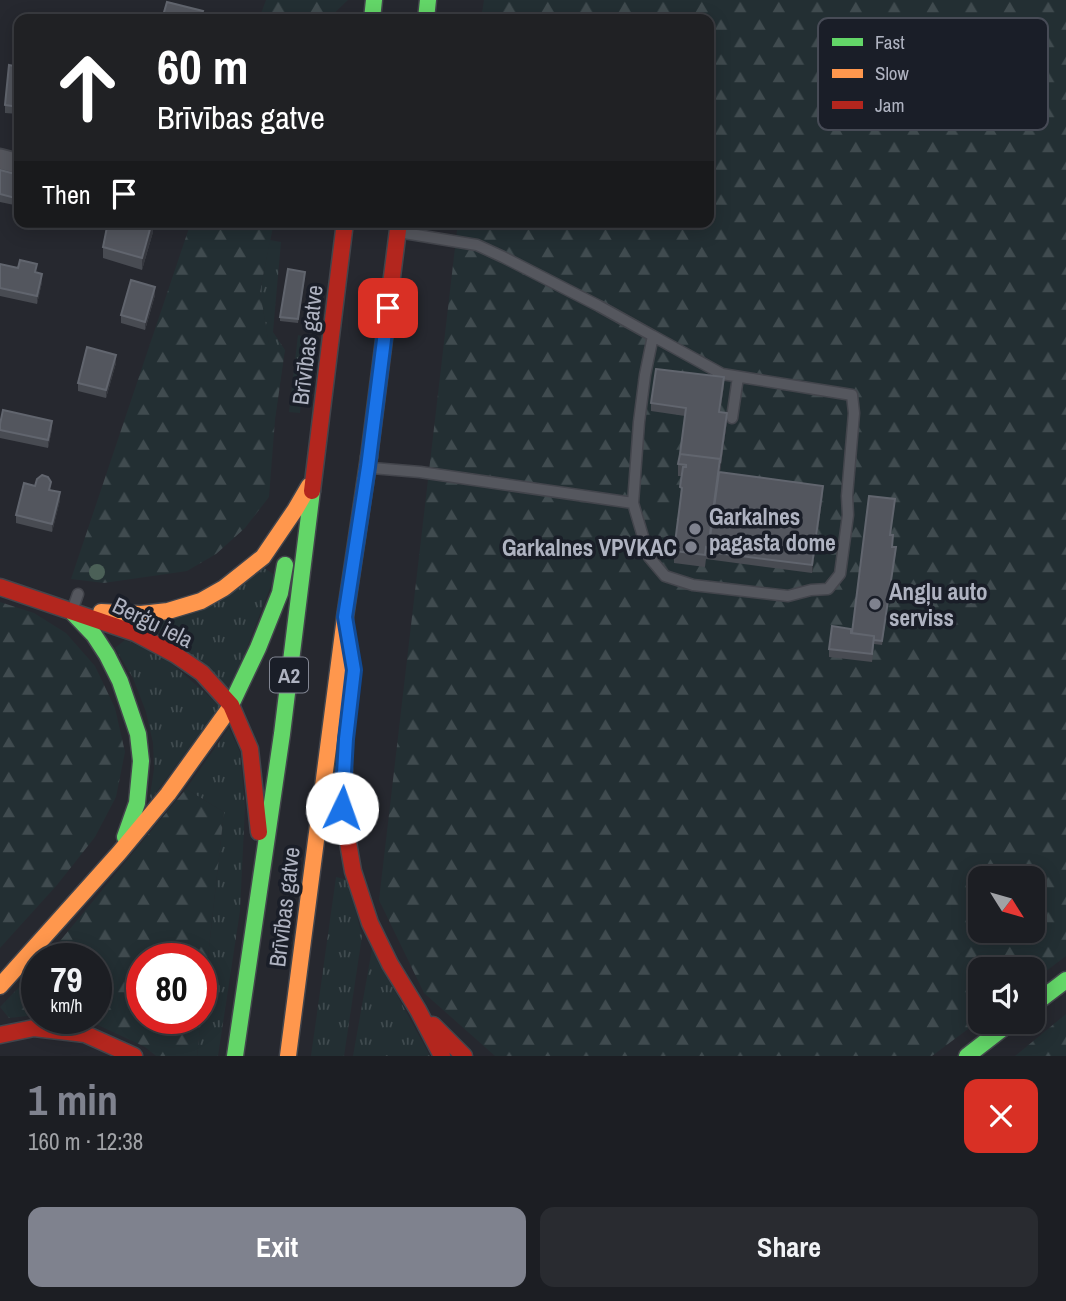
<!DOCTYPE html>
<meta charset="utf-8">
<style>
body{margin:0;font-family:"Archivo Narrow",sans-serif;background:#292b30;color:#f1f3f6;height:100vh;display:flex;flex-direction:column;font-size:26px;white-space:nowrap}
*{box-sizing:border-box;margin:0}
p{font-size:23px;color:#a0a2a6}
.icon{flex:none;width:38px;height:38px;fill:none;stroke:currentColor;stroke-width:2;stroke-linecap:round;stroke-linejoin:round}
.map{position:relative;height:1056px;overflow:hidden}
.drawer{display:flex;flex-direction:column;background:#1c1e23;flex:1}
.drawer>*{flex:none}
.top-card{position:absolute;left:14px;top:14px;width:700px;height:214px;border-radius:14px;box-shadow:0 4px 18px #0003,0 0 0 2px #3a3c41;background:#202124;color:#fff;overflow:hidden}
.needle{width:46px;rotate:127deg}
.controls{position:absolute;left:968px;top:866px;display:grid;gap:14px}
.controls a{display:grid;place-items:center;width:77px;height:77px;border-radius:14px;background:#1c1e23;box-shadow:0 4px 18px #0003,0 0 0 2px #3a3c41;font-size:35px}
.speed{position:absolute;left:21px;top:943px;display:flex;gap:14px;font-size:35px;font-weight:700;text-align:center}
.speed>*{display:grid;place-content:center;width:91px;height:91px;border-radius:50%;background:#1c1e23;box-shadow:0 4px 18px #0003,0 0 0 2px #3a3c41;line-height:1}
.speed small{font-size:18px;font-weight:400}
.speed .limit{border:10px solid #d22;background:#fff;color:#111}
.pin{position:absolute;display:grid;place-items:center;width:60px;height:60px;color:#fff;margin:-30px;border-radius:14px;box-shadow:0 4px 10px #0006}
.me{position:absolute;width:77px;margin:-38px;rotate:3deg;stroke-linejoin:round;filter:drop-shadow(0 0 5px #0008)}
.turn{display:flex;align-items:center;gap:24px;height:147px;padding:0 28px;font-size:32px}
.turn .icon{width:91px;height:91px;stroke-width:2.5}
.turn b{display:block;font-size:49px;line-height:60px}
.then{display:flex;align-items:center;height:66px;padding:0 28px;background:#0003;gap:14px;font-size:26px}
.round{display:grid;place-items:center;flex:none;width:74px;height:74px;border-radius:14px;background:#292b30}
.overview{display:flex;align-items:center;justify-content:space-between;height:119px;padding:0 28px}
h1{font-size:42px;font-weight:700;line-height:52px;color:#7f828e}
.cta{display:flex;gap:14px;margin-top:auto;padding:14px 28px}
.cta a{flex:1;height:80px;border-radius:14px;background:#7f828e;color:#fff;font-size:28px;font-weight:700;line-height:80px;text-align:center}
.cta a+a{background:#292b30;color:#f1f3f6}
.map>svg:first-child{display:block}
.grass{fill:url(#grass-tufts)}
.forest{fill:url(#forest-firs);fill-rule:evenodd}
.lines{fill:none;stroke-linecap:round;stroke-linejoin:round}
.lane-casing{stroke:#43454c;stroke-width:13}
.street-casing{stroke:#43454c;stroke-width:23}
.fast-casing{stroke:#43454c;stroke-width:19}
.slow-casing{stroke:#43454c;stroke-width:19}
.jam-casing{stroke:#43454c;stroke-width:19}
.lane{stroke:#55575e;stroke-width:10}
.street{stroke:#55575e;stroke-width:19}
.fast{stroke:#63d668;stroke-width:16}
.slow{stroke:#ff974d;stroke-width:16}
.jam{stroke:#b3261e;stroke-width:16}
.tree{fill:#4b6057}
.wall{fill:#484b52}
.shaded-wall{fill:#36383f}
.building{fill:#53565e;stroke:#61656e;stroke-width:2}
.route-casing{stroke:#114b97;stroke-width:18}
.route{stroke:#1a73e8;stroke-width:12}
.poi-dot{fill:#7f828e;stroke:#1a1e28;stroke-width:2.5}
.labels{text-anchor:middle;dominant-baseline:central;stroke-width:7;stroke-linejoin:round;paint-order:stroke}
.shield{fill:#1a1e28;stroke:#828693;stroke-width:2}
.shield-label{font-size:21px;font-weight:bold;fill:#afb3c1}
.street-label{font-size:23px;fill:#afb3c1;stroke:#1a1e28}
.poi-label{font-size:23px;font-weight:bold;fill:#afb3c1;stroke:#1a1e28;text-anchor:start}
.key{fill:#1a1e28;stroke:#474b56;stroke-width:2}
.key-label{font-size:19px;fill:#afb3c1}
</style>
<div class="map">
<svg width="1066" height="1056" viewBox="0 0 1066 1056">
<defs>
<pattern id="grass-tufts" width="24" height="20" patternUnits="userSpaceOnUse" patternTransform="scale(1.75)"><rect width="24" height="20" fill="#232f33"/><path d="M3 7l-1-3M5 7V3M7 7l1-3M15 17l-1-3M17 17v-4M19 17l1-3" fill="none" stroke="#404b4f"/></pattern>
<pattern id="forest-firs" width="22" height="20" patternUnits="userSpaceOnUse" patternTransform="scale(1.75)"><rect width="22" height="20" fill="#232f33"/><path d="M5 1l3.5 6h-7zM16 11l3.5 6h-7z" fill="#404b4f"/></pattern>
</defs>
<rect width="100%" height="100%" fill="#26282f"/>
<path class="grass" d="M270,240L281,242L273,332L285,350L269,345L260,292Z
M298,335L304,337L300,413L289,412Z
M264,568L275,575L231,689L157,633L158,621Z
M125,640L163,656L220,706L149,802L154,769L153,743L146,712L133,678L115,648Z
M229,728L240,752L245,807L240,911L218,1056H197L224,812L186,789Z
M336,877L348,880L362,936L344,1056H311Z
M372,949L430,1056H353Z"/>
<path class="forest" d="M266,0H348L328,19H259Z
M484,0H1066V956L1033,981L1032,970H980V1020L932,1056H495L424,993L379,900L458,222H709V19H481ZM980,878H1032V931H980Z
M191,222H274L260,291L269,344L285,350L275,420L269,497L245,528L216,554L187,571L104,583L71,579Z
M0,602L34,613L66,633L95,666L115,708L125,752L116,797L95,837L57,885L0,948Z
M186,789L224,812L197,1056H156L145,1047L85,1019L96,1018V959H45ZM142,959H201V1018H142Z
M37,968V1015L9,1018L0,1007Z
M1066,1014V1056H1015Z"/>
<g class="lines">
<defs>
<path id="lane" d="M404,233L477,245L503,257L599,306L653,336
M653,336L722,374L852,395L854,413L847,496L848,515L840,574L828,589L811,590L788,596L693,585L665,576L649,557L633,503L639,422L645,375Z
M732,418L738,377
M372,468L420,472L633,503
M72,611L78,594"/>
<path id="street" d="M0,159L19,164"/>
<path id="fast" d="M372,19L374,0
M426,19L428,0
M73,613L94,635L107,655L120,681L138,734L141,761L137,803L125,837
M229,709L258,648L280,593L285,565
M1032,1006L1066,980
M235,1056L282,734L312,491
M967,1056L1011,1022"/>
<path id="slow" d="M101,612L141,614L168,611L201,601L224,588L263,557L295,510L309,486
M0,986L119,853L168,794L229,709
M288,1056L345,617L369,457"/>
<path id="jam" d="M369,457L399,222
M312,491L345,222
M0,587L135,633L176,655L202,673L231,705L250,749L259,832
M344,770L342,808L353,871L370,923L390,964L418,1010L442,1056
M433,1025L464,1056
M0,1035L34,1028L85,1034L134,1056"/>
</defs>
<use href="#lane" class="lane-casing"/>
<use href="#street" class="street-casing"/>
<use href="#fast" class="fast-casing"/>
<use href="#slow" class="slow-casing"/>
<use href="#jam" class="jam-casing"/>
<use href="#lane" class="lane"/>
<use href="#street" class="street"/>
<use href="#fast" class="fast"/>
<use href="#slow" class="slow"/>
<use href="#jam" class="jam"/>
</g>
<circle class="tree" cx="97" cy="572" r="8"/>
<path class="wall" d="M19,67V114L5,113V105Z
M0,170L19,175V206L0,202Z
M153,222V232L142,270L103,258V247Z
M0,264L36,272L42,282L37,304L0,296Z
M305,276L298,323L280,321V317Z
M155,295L145,330L121,323V315Z
M116,363L106,398L78,391V383Z
M724,385L720,412L727,421L720,472L823,493L812,573L706,559L705,567L674,563V551L680,499L682,476H678V464L685,416L651,411V403Z
M0,424L52,429L48,448L0,438Z
M51,490L60,500L52,532L16,523V515Z
M891,535L892,547L896,551L882,645L874,644L872,662L829,657V649L852,633Z"/>
<path class="shaded-wall" d="M152,222L153,232L142,270V258Z
M42,274V282L37,304V296Z
M155,287V295L145,330V322Z
M116,355V363L106,398V390Z
M724,377V385L719,420V412Z
M727,413V421L709,552H708Z
M52,421V429L48,448V440Z
M823,486V493L812,573V565Z
M60,492V500L52,532V524Z"/>
<path class="building" d="M167,2L203,11L200,19H162Z
M9,65L19,67V107L5,105Z
M0,170L19,175V199L0,194Z
M108,222H152L142,258L103,247Z
M20,260L37,264L35,272L42,274L37,296L0,288V264L18,268Z
M288,269L305,272L298,319L280,317Z
M131,280L155,287L145,322L121,315Z
M87,347L116,355L106,390L78,383Z
M656,369L724,377L719,412L727,413L720,463V459L680,454L686,408L651,403Z
M3,410L52,421L48,440L0,430V424Z
M680,454L720,459L708,548L706,547L705,555L674,551L682,488L680,487L683,467H686V465L678,464Z
M719,472L823,486L812,565L708,552Z
M42,475L48,477L51,482L49,490L60,492L52,524L16,515L24,483L35,486L37,479Z
M869,496L895,499L890,535H893L892,547H896L882,641L874,640V636L852,633Z
M832,626L851,629V633L874,636L872,654L829,649Z"/>
<g class="lines">
<defs>
<path id="route" d="M342,808L346,739L354,670L345,617L368,467L388,308"/>
</defs>
<use href="#route" class="route-casing"/>
<use href="#route" class="route"/>
</g>
<g class="poi-dot">
<circle cx="695" cy="529" r="7"/>
<circle cx="691" cy="547" r="7"/>
<circle cx="875" cy="604" r="7"/>
</g>
<g class="labels">
<rect class="shield" x="270" y="657.5" width="38" height="35" rx="5"/>
<g class="shield-label">
<text x="289" y="675">A2</text>
</g>
<g class="street-label">
<text transform="translate(307 345) rotate(-83)">Brīvības gatve</text>
<text transform="translate(153 622) rotate(26)">Berģu iela</text>
<text transform="translate(284 907) rotate(-83)">Brīvības gatve</text>
</g>
<g class="poi-label">
<text x="709" y="516">Garkalnes<tspan x="709" dy="26">pagasta dome</tspan></text>
<text x="677" y="547" text-anchor="end">Garkalnes VPVKAC</text>
<text x="889" y="591">Angļu auto<tspan x="889" dy="26">serviss</tspan></text>
</g>
</g>
<rect x="818" y="18" width="230" height="112" rx="10" class="key"/>
<rect x="832" y="38" width="31" height="8" fill="#63d668"/>
<rect x="832" y="69" width="31" height="9" fill="#ff974d"/>
<rect x="832" y="101" width="31" height="8" fill="#b3261e"/>
<g class="key-label">
<text x="875" y="49">Fast</text>
<text x="875" y="80">Slow</text>
<text x="875" y="112">Jam</text>
</g>
</svg>
<div class="controls">
<a><svg class="needle" viewBox="-14 -14 28 28"><path d="M0-13l5 13h-10z" fill="#e53935"/><path d="M0 13l5-13h-10z" fill="#a0a2a6"/></svg></a>
<a><svg class="icon" aria-label="sound" viewBox="0 0 24 24"><path d="M4 9h4l5-4v14l-5-4H4zM17 9q2 3 0 6"/></svg></a>
</div>
<div class="speed"><div>79<small>km/h</small></div><div class="limit">80</div></div>
<div class="pin" style="left:388px;top:308px;background:#d93025"><svg class="icon" aria-label="arrive" viewBox="0 0 24 24"><path d="M6 21V4h12l-3 4 3 4H6"/></svg></div>
<svg class="me" style="left:342px;top:808px" viewBox="-20 -20 40 40"><circle r="19" fill="#fff"/><path d="M0-13L10 11 0 6-10 11z" fill="#1a73e8"/></svg>
<div class="top-card">
<div class="turn"><svg class="icon" aria-label="ahead" viewBox="0 0 24 24"><path d="M12 20V5M6 11l6-6 6 6"/></svg><div><b>60 m</b>Brīvības gatve</div></div>
<div class="then">Then<svg class="icon" aria-label="arrive" viewBox="0 0 24 24"><path d="M6 21V4h12l-3 4 3 4H6"/></svg></div>
</div>
</div>
<section class="drawer">
<div class="overview"><div><h1>1 min</h1><p>160 m · 12:38</p></div><a class="round" style="background:#d93025;color:#fff"><svg class="icon" aria-label="close" viewBox="0 0 24 24"><path d="M6 6l12 12M18 6L6 18"/></svg></a></div>
<div class="cta"><a>Exit</a><a>Share</a></div>
</section>
